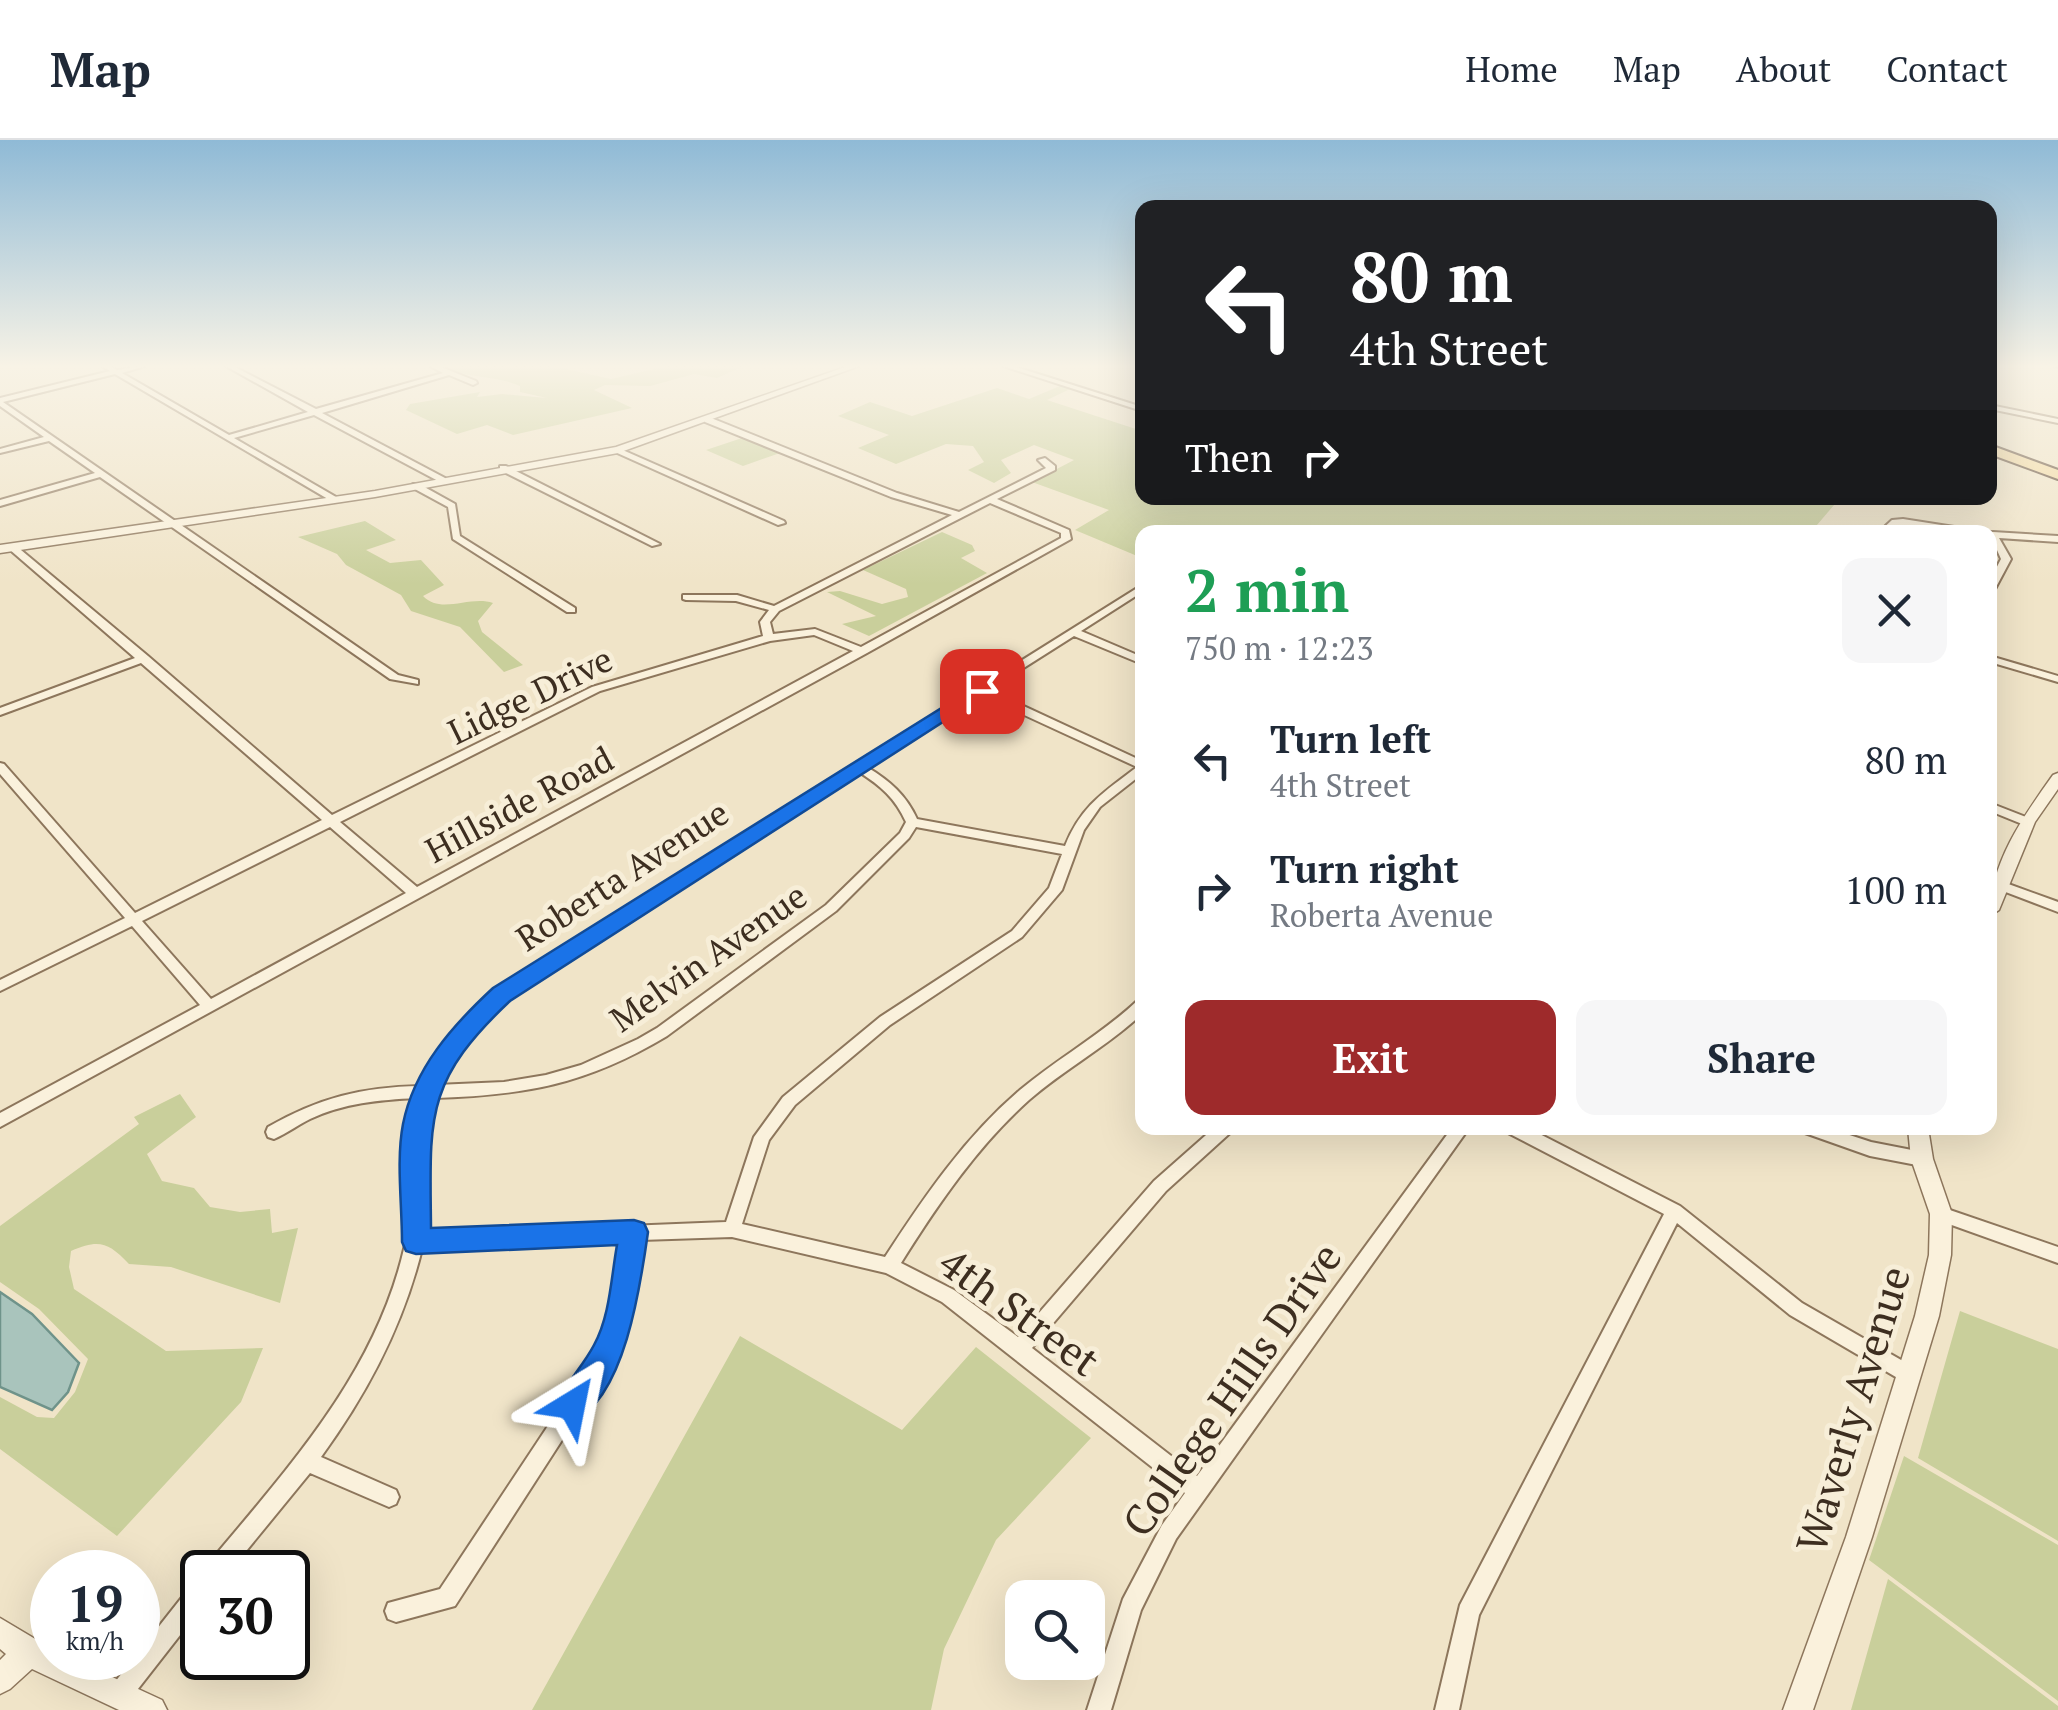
<!DOCTYPE html>
<meta charset="utf-8">
<style>
body{margin:0;font-family:"PT Serif",serif;background:#f6f6f7;color:#1f2937;height:100vh;display:flex;flex-direction:column;font-size:38px;white-space:nowrap}
*{box-sizing:border-box;margin:0}
p{font-size:32px;color:#747a83}
.icon{flex:none;width:55px;height:55px;fill:none;stroke:currentColor;stroke-width:2;stroke-linecap:round;stroke-linejoin:round}
.map{position:relative;flex:1;overflow:hidden}
.sheet{position:absolute;left:1135px;top:385px;width:862px;height:610px;display:flex;flex-direction:column;background:#fff;border-radius:20px;box-shadow:0 10px 40px #0002}
.sheet>*{flex:none}
.hud{position:absolute;left:1135px;top:60px;width:862px;height:305px;border-radius:20px;box-shadow:0 10px 40px #0002;background:#202124;color:#fff;overflow:hidden}
.fabs{position:absolute;left:1005px;top:1440px;display:grid;gap:20px}
.fabs a{display:grid;place-items:center;width:100px;height:100px;border-radius:20px;background:#fff;box-shadow:0 10px 40px #0002;font-size:50px}
.speed{position:absolute;left:30px;top:1410px;display:flex;gap:20px;font-size:50px;font-weight:700;text-align:center}
.speed>*{display:grid;place-content:center;width:130px;height:130px;border-radius:50%;background:#fff;box-shadow:0 10px 40px #0002;line-height:1}
.speed small{font-size:25px;font-weight:400}
.speed .limit{border:5px solid #111;border-radius:15px;background:#fff;color:#111}
.pin{position:absolute;display:grid;place-items:center;width:85px;height:85px;color:#fff;margin:-42px;border-radius:20px;box-shadow:0 5px 15px #0006}
.me{position:absolute;width:110px;margin:-55px;rotate:35deg;stroke-linejoin:round;filter:drop-shadow(0 0 8px #0008)}
.turn{display:flex;align-items:center;gap:35px;height:210px;padding:0 50px;font-size:45px}
.turn .icon{width:130px;height:130px;stroke-width:2.5}
.turn b{display:block;font-size:70px;line-height:85px}
.then{display:flex;align-items:center;height:95px;padding:0 50px;background:#0003;gap:20px;font-size:38px}
.round{display:grid;place-items:center;flex:none;width:105px;height:105px;border-radius:20px;background:#f6f6f7}
.headline{display:flex;align-items:center;justify-content:space-between;height:170px;padding:0 50px}
h1{font-size:60px;font-weight:800;line-height:75px;color:#1e9e55}
.cta{display:flex;gap:20px;margin-top:auto;padding:20px 50px}
.cta a{flex:1;height:115px;border-radius:20px;background:#9e2a2b;color:#fff;font-size:40px;font-weight:800;line-height:115px;text-align:center}
.cta a+a{background:#f6f6f7;color:#1f2937}
ul{padding:0;list-style:none}
li{display:flex;align-items:center;gap:30px;height:130px;padding:0 50px}
li div{flex:1}
li b{display:block;font-size:38px}
li em{font-style:normal}
header{display:flex;align-items:center;gap:60px;box-sizing:border-box;height:140px;padding:0 50px;background:#fff;border-bottom:2px solid #e0e1e3}
header strong{font-size:48px}
nav{display:flex;gap:55px;margin-inline-start:auto;font-size:35px}
.map>svg:first-child{display:block}
.green{fill:#c9cf9b}
.water{fill:#a9c4bc;stroke:#6f938a;stroke-width:2.5}
.lines{fill:none;stroke-linecap:round;stroke-linejoin:round}
.minor-casing{stroke:#8d765c;stroke-width:4}
.tertiary-casing{stroke:#8d765c;stroke-width:3}
.primary-casing{stroke:#5b4430;stroke-width:4}
.minor{fill:#faf1dc;fill-rule:evenodd}
.tertiary{fill:#faf1dc;fill-rule:evenodd}
.primary{fill:#f3d9a0;fill-rule:evenodd}
.route{fill:#1a73e8;stroke:#114b97;stroke-width:2.5}
.labels{text-anchor:middle;dominant-baseline:central;stroke-width:10;stroke-linejoin:round;paint-order:stroke}
.street-label{font-size:35px;fill:#3d2e20;stroke:#f7eed8}
.near-street-label{font-size:42px;fill:#3d2e20;stroke:#f7eed8}
</style>
<header>
<strong>Map</strong>
<nav><a>Home</a><a>Map</a><a>About</a><a>Contact</a></nav>
</header>
<div class="map">
<svg width="2058" height="1570" viewBox="0 0 2058 1570">
<rect width="100%" height="100%" fill="#f0e4c8"/>
<path class="green" d="M465,225L553,226L611,239L671,225H746L717,238L694,234L650,246L605,245L594,250L632,268L513,295L487,285L457,294L406,270L410,264L480,252L477,257L502,254L547,258L520,252V246C496,235 470,239 446,228Z
M1060,246L1070,249L1047,260L1142,291V358H1840L1811,392H1142V418L1075,390L1109,370L1032,342L1074,320L1034,305L1001,320L1011,333L994,343L968,330L984,322L973,306L946,304L896,324L858,308L889,295L838,276L870,262L912,276L997,248L1029,259Z
M745,297L780,313L743,326L706,310Z
M365,381L396,400L366,410L390,423L421,420L444,445L423,456C441,475 470,455 493,463L478,481L482,492L523,525L504,532L460,487L411,471L401,455L346,425L337,414L298,397Z
M942,392L972,405L975,411L961,418L987,433L869,496L842,484L876,476L827,452L840,451L882,464L908,457L906,449L863,430Z
M180,954L196,977L147,1014L162,1041L194,1048L210,1067L240,1072L270,1069L272,1093L298,1088L280,1163L171,1127L129,1124C108,1102 99,1099 71,1111L69,1127L74,1149L166,1211L263,1208L241,1262L117,1396L0,1309V1257L37,1277L54,1278L75,1252L88,1219L39,1169L0,1142V1086L139,984L134,977Z
M1960,1171L2058,1209V1401L1918,1318Z
M740,1196L902,1290L976,1207L1091,1298L996,1400L944,1509L931,1570H532Z
M1904,1316L2058,1405V1561L1869,1420Z
M1888,1439L2058,1566V1570H1851Z"/>
<path class="water" d="M0,1152L32,1174L79,1223L68,1252L52,1270L0,1247Z"/>
<g class="lines">
<defs>
<path id="minor" d="M100,225H108L117,230L148,225L122,233L229,295L308,272L224,225H231L316,269L443,233L428,225H436L476,241L477,243L473,245L449,235L322,273L445,338L446,340L442,343L314,275L234,298L336,357V361L333,362L115,234L3,262L398,535L418,540V544L390,539L100,337L0,366V360L95,333L49,301L0,313V309L44,297L0,266V258L110,231Z
M1000,225H1010L1142,267V271Z
M2052,225H2058V227L2054,226Z
M1990,265L2058,279V283L1990,269Z
M705,278H711L897,353L959,372L1046,328L1038,320L1045,318L1055,326V330L997,359L1069,390L1071,399L867,513L0,987V973L200,865L132,786L0,851V840L125,778L0,634V623L4,624L135,773L322,680L141,523L0,575V568L135,518L9,409V405H15L148,516L332,675L592,547L763,496L760,482L769,470L736,461L686,460L683,459V455H737L774,466L952,375L891,357L705,282ZM990,363L1061,393V398L861,507L815,489L773,494L770,482L779,471ZM814,495L853,511L417,747L340,682L600,551L770,501ZM330,687L406,753L211,859L142,781Z
M618,308L784,381L785,383L778,385L615,312L614,310Z
M500,326H506L660,404L652,406L500,330Z
M413,344H419L455,364L460,396L575,468V472H567L453,399L448,367L413,348Z
M1903,379L1967,389L1972,392H1953L1903,385H1897L1889,392H1879L1892,380Z
M1989,392H1993L2058,396V402L1999,398L2011,419L1995,449L1990,452V440L2001,419Z
M1142,445V452L1081,491L1142,517V524L1074,496L989,550L1142,621V634L1100,667L1084,690L1062,750L1022,797L890,885L795,965L769,1000L742,1084L885,1117C924,1057 965,997 1020,950C1058,918 1101,895 1137,861L1142,860V873L1134,881C1101,910 1062,931 1029,960C977,1007 938,1064 901,1123L954,1150L1018,1197L1154,1041L1214,988H1232L1230,993L1166,1051L1032,1208L1197,1336L1452,988H1469L1176,1399L1141,1470L1111,1570H1087L1123,1459L1162,1385L1185,1353L942,1162L886,1133L732,1097L641,1100L628,1183L613,1221L455,1466L396,1482L388,1479L385,1471L388,1463L440,1449L599,1209L610,1183L624,1101L422,1109C403,1186 367,1254 321,1317L396,1350L399,1357L396,1364L389,1367L310,1333L229,1432H205L208,1424C288,1328 375,1234 404,1109C408,1092 411,1074 410,1056C409,1041 405,1026 406,1010C407,992 410,975 416,958C379,960 344,963 310,979C298,985 287,993 274,999L268,997L266,992L268,987C319,958 362,947 420,946C449,893 484,863 531,828ZM981,555L1137,627C1104,652 1081,666 1065,706L917,679C906,655 890,641 867,627ZM859,632C881,646 895,658 906,682L900,693L826,765L657,888L638,899L581,925L546,935L504,942L436,945C483,859 577,812 658,760C725,718 792,675 859,632ZM916,687L1062,714L1049,748L1012,791L880,877L783,957L754,997L726,1082L425,1094C429,1063 422,1043 422,1013C422,994 426,976 432,958C526,955 585,945 667,896L836,771L909,698Z
M1990,516L2058,536V542L1990,522Z
M1990,663L2031,679L2033,682L2027,686L1990,671Z
M2000,741L2058,762V772L1995,748L1993,745L1995,742Z
M1506,988H1528L1680,1066L1802,1163L1915,1228L1918,1234L1915,1240L1908,1243L1901,1240L1790,1175L1677,1083L1479,1475L1459,1570H1435L1460,1465L1664,1074L1508,993Z
M1803,988H1828L1871,1002L1922,1012L1928,1014L1930,1019L1928,1024L1922,1026L1870,1016L1805,993Z
M1941,1067L2058,1107V1123L1935,1079L1932,1074L1935,1069Z
M202,1439V1467L127,1563L119,1567L111,1563L107,1555L111,1547L134,1518H138V1513L194,1442Z"/>
<path id="tertiary" d="M851,225H862L618,313L375,357L0,413V405L375,351L616,307Z
M2058,633V649L2035,682L1999,770L1990,776C1990,723 2023,677 2053,635Z
M1908,988H1928L1933,1019L1952,1074L1951,1115L1939,1176L1872,1397L1813,1570H1783L1846,1397L1915,1176L1929,1115L1930,1074L1911,1019Z
M0,1478L52,1509V1518H71L162,1560L167,1570H119L32,1529L10,1549L0,1554V1520L6,1514L0,1509Z"/>
<path id="primary" d="M1990,305L2058,330V339L1990,314Z"/>
</defs>
<use href="#minor" class="minor-casing"/>
<use href="#tertiary" class="tertiary-casing"/>
<use href="#primary" class="primary-casing"/>
<use href="#minor" class="minor"/>
<use href="#tertiary" class="tertiary"/>
<use href="#primary" class="primary"/>
</g>
<linearGradient id="sky" x2="0" y2="1"><stop stop-color="#8fbad6"/><stop offset="0.51" stop-color="#f8f3e6"/><stop offset="1" stop-color="#f8f3e6" stop-opacity="0"/></linearGradient>
<rect width="2058" height="444" fill="url(#sky)"/>
<path class="route" d="M975,547L991,551L510,861C424,942 430,977 431,1088L634,1080L644,1083L648,1092C641,1142 625,1260 572,1281L561,1276L556,1265C566,1243 583,1226 594,1205C610,1176 611,1138 617,1105L416,1114L406,1111L402,1102C402,1064 396,1020 403,984C414,928 453,885 493,848Z"/>
<g class="labels">
<g class="street-label">
<text transform="translate(530 555) rotate(-26)">Lidge Drive</text>
<text transform="translate(519 664) rotate(-28)">Hillside Road</text>
<text transform="translate(622 735) rotate(-33)">Roberta Avenue</text>
<text transform="translate(708 817) rotate(-35)">Melvin Avenue</text>
</g>
<g class="near-street-label">
<text transform="translate(1020 1171) rotate(36)">4th Street</text>
<text transform="translate(1231 1249) rotate(-55)">College Hills Drive</text>
<text transform="translate(1852 1269) rotate(-73)">Waverly Avenue</text>
</g>
</g>
</svg>
<div class="fabs">
<a><svg class="icon" aria-label="search" viewBox="0 0 24 24"><circle cx="10" cy="10" r="6"/><path d="M15 15l6 6"/></svg></a>
</div>
<div class="speed"><div>19<small>km/h</small></div><div class="limit">30</div></div>
<div class="pin" style="left:982px;top:551px;background:#d93025"><svg class="icon" aria-label="arrive" viewBox="0 0 24 24"><path d="M6 21V4h12l-3 4 3 4H6"/></svg></div>
<svg class="me" style="left:572px;top:1265px" viewBox="-20 -20 40 40"><path d="M0-17L14 15 0 8-14 15z" fill="#1a73e8" stroke="#fff" stroke-width="4"/></svg>
<div class="hud">
<div class="turn"><svg class="icon" aria-label="left" viewBox="0 0 24 24"><path d="M17 20v-9H6M10 6l-5 5 5 5"/></svg><div><b>80 m</b>4th Street</div></div>
<div class="then">Then<svg class="icon" aria-label="right" viewBox="0 0 24 24"><path d="M7 20v-9h11M14 6l5 5-5 5"/></svg></div>
</div>
<section class="sheet">
<div class="headline"><div><h1>2 min</h1><p>750 m · 12:23</p></div><a class="round"><svg class="icon" aria-label="close" viewBox="0 0 24 24"><path d="M6 6l12 12M18 6L6 18"/></svg></a></div>
<ul>
<li><svg class="icon" aria-label="left" viewBox="0 0 24 24"><path d="M17 20v-9H6M10 6l-5 5 5 5"/></svg><div><b>Turn left</b><p>4th Street</p></div><em>80 m</em></li>
<li><svg class="icon" aria-label="right" viewBox="0 0 24 24"><path d="M7 20v-9h11M14 6l5 5-5 5"/></svg><div><b>Turn right</b><p>Roberta Avenue</p></div><em>100 m</em></li>
</ul>
<div class="cta"><a>Exit</a><a>Share</a></div>
</section>
</div>
